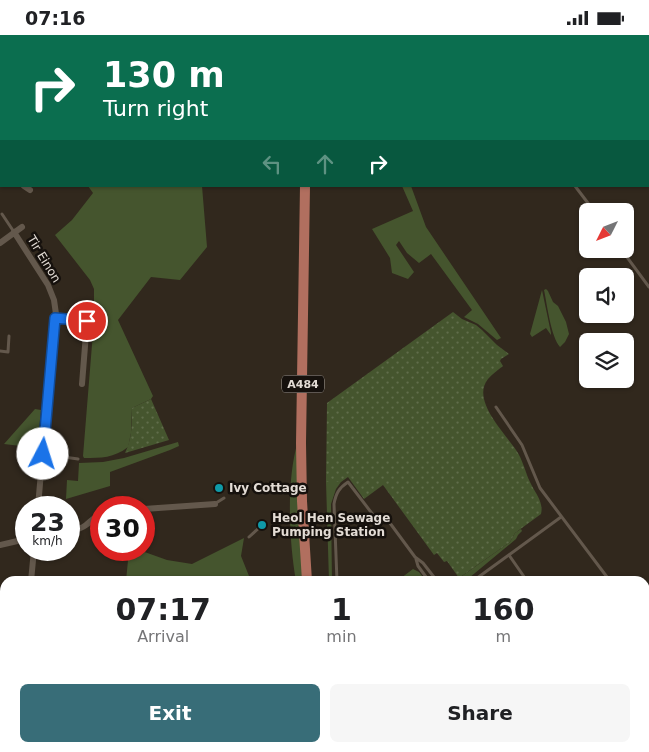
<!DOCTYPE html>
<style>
body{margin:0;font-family:"DejaVu Sans",sans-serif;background:#f6f6f6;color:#202124;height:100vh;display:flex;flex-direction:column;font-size:19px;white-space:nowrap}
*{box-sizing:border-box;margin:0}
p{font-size:16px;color:#757577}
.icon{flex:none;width:28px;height:28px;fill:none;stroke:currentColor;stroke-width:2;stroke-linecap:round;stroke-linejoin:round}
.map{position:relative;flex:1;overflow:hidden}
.details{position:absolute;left:0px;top:541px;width:650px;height:176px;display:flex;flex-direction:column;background:#fff;border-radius:15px 15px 0 0;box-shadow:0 1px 4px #0004}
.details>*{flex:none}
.banner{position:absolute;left:0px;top:0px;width:650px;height:152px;box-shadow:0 1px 4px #0004;background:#0b6e4f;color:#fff;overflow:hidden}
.needle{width:32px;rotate:228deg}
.buttons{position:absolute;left:579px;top:168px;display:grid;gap:10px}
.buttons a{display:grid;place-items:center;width:55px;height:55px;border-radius:8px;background:#fff;box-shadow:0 1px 4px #0004;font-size:25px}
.speed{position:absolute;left:15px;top:461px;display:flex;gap:10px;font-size:25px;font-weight:700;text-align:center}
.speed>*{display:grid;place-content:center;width:65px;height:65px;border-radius:50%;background:#fff;box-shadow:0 1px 4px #0004;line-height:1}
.speed small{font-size:12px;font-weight:400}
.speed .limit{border:8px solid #d22;background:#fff;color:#111}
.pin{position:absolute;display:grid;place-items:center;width:42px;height:42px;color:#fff;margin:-21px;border:2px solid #fff;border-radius:50%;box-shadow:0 1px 5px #0007}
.me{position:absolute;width:55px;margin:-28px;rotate:5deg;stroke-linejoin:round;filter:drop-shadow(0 0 4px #0008)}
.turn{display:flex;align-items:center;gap:18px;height:105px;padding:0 20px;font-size:22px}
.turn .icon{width:65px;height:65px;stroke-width:2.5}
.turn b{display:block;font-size:35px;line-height:42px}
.lanes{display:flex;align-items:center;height:48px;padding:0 20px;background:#0003;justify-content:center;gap:25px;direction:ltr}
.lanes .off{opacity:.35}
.eta{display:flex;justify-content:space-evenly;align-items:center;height:85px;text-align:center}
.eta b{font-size:30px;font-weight:800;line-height:35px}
.action{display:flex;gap:10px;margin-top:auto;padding:10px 20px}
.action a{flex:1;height:58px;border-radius:8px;background:#386d78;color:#fff;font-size:20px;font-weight:800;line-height:58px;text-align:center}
.action a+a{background:#f6f6f6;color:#202124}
.status{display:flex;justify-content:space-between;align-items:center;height:35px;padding:0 25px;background:#fff;direction:ltr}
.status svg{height:14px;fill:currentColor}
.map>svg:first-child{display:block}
.green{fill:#45552e}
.park{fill:url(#park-dots)}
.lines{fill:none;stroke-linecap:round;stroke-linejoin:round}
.service{stroke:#63584c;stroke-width:3}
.minor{stroke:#63584c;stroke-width:6}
.primary{stroke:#b16f5f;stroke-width:10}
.route-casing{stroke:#114b97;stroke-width:12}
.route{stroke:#1a73e8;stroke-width:9}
.culture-dot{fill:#0f9aa8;stroke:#16110d;stroke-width:2}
.labels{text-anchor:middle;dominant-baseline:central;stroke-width:5;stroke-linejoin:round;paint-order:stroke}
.shield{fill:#16110d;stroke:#a69f99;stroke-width:1}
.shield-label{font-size:11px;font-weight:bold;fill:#e3dcd5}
.street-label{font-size:12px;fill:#e3dcd5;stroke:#16110d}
.poi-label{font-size:12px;font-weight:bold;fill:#e3dcd5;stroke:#16110d;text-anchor:start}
</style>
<div class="status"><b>07:16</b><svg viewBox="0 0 49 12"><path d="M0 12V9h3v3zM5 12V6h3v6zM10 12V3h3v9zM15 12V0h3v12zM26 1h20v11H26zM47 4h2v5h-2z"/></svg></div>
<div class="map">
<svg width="649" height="717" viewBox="0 0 649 717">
<defs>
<pattern id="park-dots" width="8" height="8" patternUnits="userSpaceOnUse" patternTransform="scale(1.25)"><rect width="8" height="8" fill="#45552e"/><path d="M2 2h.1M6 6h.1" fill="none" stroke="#606d4b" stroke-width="1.8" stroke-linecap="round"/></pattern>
</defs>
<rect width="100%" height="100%" fill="#31281d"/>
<path class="green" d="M88,151H202L207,212L180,245L151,242L118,285L153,361L151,364L132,373L131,398L128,412C114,423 101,423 84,423L83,421L94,285V254L90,245L55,200L72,185L93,158Z
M402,151H411L426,192L501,303L497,305L478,289L464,282L472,275L431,219L419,228L407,218L399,206L396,210L414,237L408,244L392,238L390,223L372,194L413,176Z
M546,254L548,256L553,267L558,271L566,287L569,299L565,307L560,312C551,302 547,269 544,255Z
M542,255L551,298V300L546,293L532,302L530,299Z
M35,374L41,375L37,413L4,409Z
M298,406L303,546H296C289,506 286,445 298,406Z
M178,407L179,411L170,415L110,437V451L66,464L67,445L78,446L79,428L103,427L124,423Z
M326,447H341L336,454L331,469L332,546H329Z
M521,494L522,496L518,500L516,504L469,543L466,542L461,546H455L510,507L515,498Z
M244,503L241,521L251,546H126L129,515H139L167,525L192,529Z
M413,534L419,537L426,546H403L401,543Z
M56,712H254L255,717H55Z
M545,713H607L610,717H551Z"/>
<path class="park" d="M453,277L462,284L476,290L482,295L497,310L509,319L501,324L500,326L503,331C498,335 492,339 488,344C471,365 504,397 516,415C523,425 525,437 530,447C535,458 544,467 541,479L515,498L510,507L459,543L447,526L444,527L437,518L434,520L383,450L364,464L348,442L341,447H326L327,368Z
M151,364L169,405L125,418C132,404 132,389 132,373Z"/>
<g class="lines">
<path class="service" d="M316,1V0
M575,151L594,176
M2,179L14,197
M621,214L649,252
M0,316L8,317L9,301
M496,372L522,410L540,453L610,546
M43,419L78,424
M216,468L224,463
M249,502L260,492
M509,520L527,546
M416,524L418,531L429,546
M337,546L334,469C336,458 339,453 348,447L377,485L384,480L415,522L423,528L437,546
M473,546L561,482
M0,575H5
M645,584L649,589
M645,621L649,619
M0,629L5,630
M645,636L649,634
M645,654L649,651
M645,658L649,662
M111,712L112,717
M263,712L264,715
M345,712V717
M214,717L226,715L232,717
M237,717V712"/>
<path class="minor" d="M0,134L1,135
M24,151L30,155
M14,197L48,250L54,265L56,279L48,356L38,472
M0,208L22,192
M55,283L87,286L82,349
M144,474L215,469
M69,496C75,495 81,494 86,490C91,486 95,482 101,479
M0,510L26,504
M31,546L34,515
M0,693H5
M15,717V712"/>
<path class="primary" d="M308,1V0
M305,151L301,408L302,466L307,546
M328,712V717"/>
</g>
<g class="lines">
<defs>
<path id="route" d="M43,419L55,283L87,286"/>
</defs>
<use href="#route" class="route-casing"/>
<use href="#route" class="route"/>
</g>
<g class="culture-dot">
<circle cx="219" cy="453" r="5"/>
<circle cx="262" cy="490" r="5"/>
</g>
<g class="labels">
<rect class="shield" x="282" y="340.5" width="42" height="17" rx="4"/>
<g class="shield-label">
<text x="303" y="349">A484</text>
</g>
<g class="street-label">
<text transform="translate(44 224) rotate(59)">Tir Einon</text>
</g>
<g class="poi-label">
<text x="229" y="453">Ivy Cottage</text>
<text x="272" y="483">Heol Hen Sewage<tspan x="272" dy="14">Pumping Station</tspan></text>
</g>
</g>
</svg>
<div class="buttons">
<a><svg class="needle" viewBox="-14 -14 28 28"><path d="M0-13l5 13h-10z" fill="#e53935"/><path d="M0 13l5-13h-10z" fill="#757577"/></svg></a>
<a><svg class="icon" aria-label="sound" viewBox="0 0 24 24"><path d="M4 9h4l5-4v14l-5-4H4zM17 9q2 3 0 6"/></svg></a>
<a><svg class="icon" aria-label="layers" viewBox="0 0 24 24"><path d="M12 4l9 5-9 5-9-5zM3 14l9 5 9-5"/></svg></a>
</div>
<div class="speed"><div>23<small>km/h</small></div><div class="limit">30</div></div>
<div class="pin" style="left:87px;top:286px;background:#d93025"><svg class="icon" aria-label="arrive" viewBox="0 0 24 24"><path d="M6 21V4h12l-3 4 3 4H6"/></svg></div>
<svg class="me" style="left:43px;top:419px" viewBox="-20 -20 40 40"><circle r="19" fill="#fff"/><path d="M0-13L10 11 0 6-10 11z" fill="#1a73e8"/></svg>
<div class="banner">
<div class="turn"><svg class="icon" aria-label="right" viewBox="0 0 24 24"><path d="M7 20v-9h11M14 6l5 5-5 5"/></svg><div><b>130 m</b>Turn right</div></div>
<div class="lanes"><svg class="icon off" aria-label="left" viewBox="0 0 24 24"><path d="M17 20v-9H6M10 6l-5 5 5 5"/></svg><svg class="icon off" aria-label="ahead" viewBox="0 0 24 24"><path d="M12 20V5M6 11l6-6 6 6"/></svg><svg class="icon" aria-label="right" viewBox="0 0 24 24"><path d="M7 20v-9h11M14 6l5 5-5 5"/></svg></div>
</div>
<section class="details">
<div class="eta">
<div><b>07:17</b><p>Arrival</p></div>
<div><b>1</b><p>min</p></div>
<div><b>160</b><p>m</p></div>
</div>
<div class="action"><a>Exit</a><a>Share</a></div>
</section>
</div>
